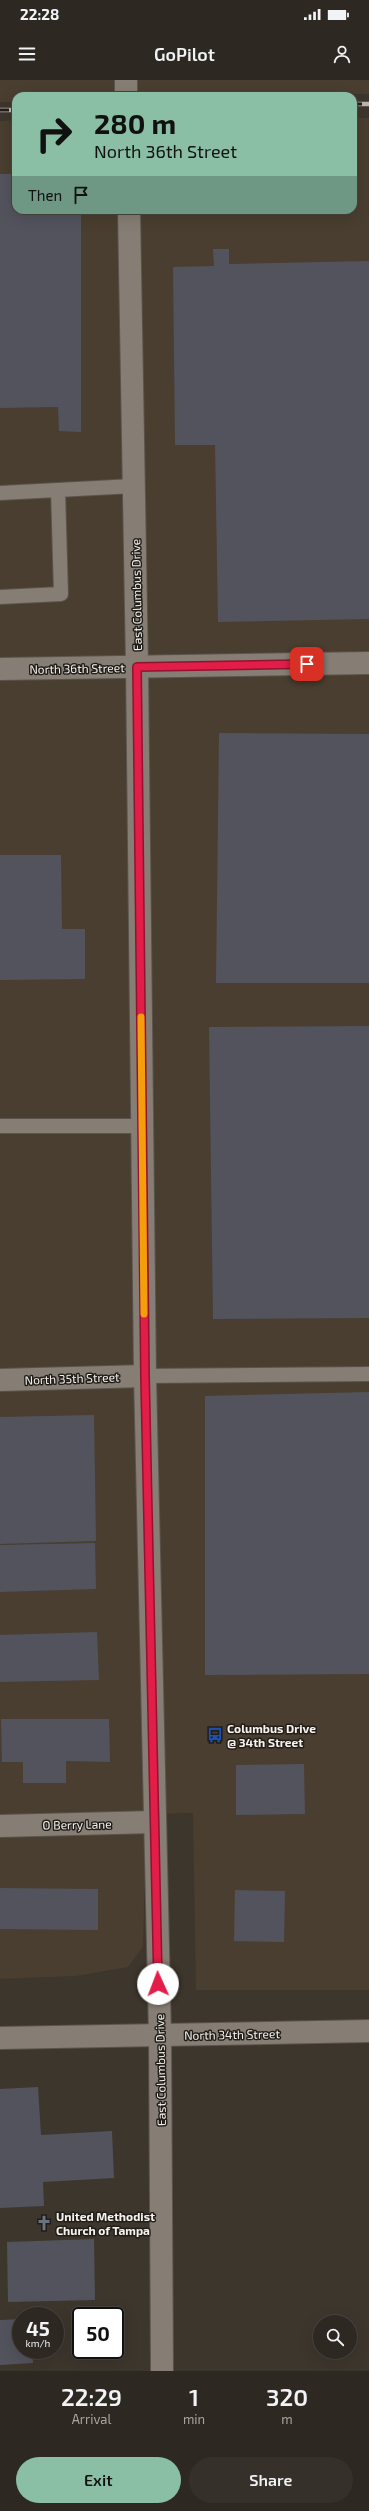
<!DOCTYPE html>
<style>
body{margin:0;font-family:"Exo 2",sans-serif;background:#36302a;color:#f1f3f6;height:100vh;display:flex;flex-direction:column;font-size:15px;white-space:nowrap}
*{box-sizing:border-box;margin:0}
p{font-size:13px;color:#a7a6a5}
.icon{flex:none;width:22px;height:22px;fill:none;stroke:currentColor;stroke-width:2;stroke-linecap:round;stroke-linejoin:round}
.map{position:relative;height:2291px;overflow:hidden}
.side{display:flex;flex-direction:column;background:#2e2822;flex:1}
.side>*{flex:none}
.guide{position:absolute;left:12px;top:12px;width:345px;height:122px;border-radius:12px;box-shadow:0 4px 16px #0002,0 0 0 1px #494440;background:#8abfa5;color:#111;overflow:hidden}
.tools{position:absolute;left:313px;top:2235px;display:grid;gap:8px}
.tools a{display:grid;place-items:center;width:44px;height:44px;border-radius:50%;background:#2e2822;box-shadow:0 4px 16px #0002,0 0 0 1px #494440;font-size:20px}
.speed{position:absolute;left:12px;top:2227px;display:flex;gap:8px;font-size:20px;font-weight:700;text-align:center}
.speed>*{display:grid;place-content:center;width:52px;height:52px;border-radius:50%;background:#2e2822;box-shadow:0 4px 16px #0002,0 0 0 1px #494440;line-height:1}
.speed small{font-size:10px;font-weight:400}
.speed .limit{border:2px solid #111;border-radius:6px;background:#fff;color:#111}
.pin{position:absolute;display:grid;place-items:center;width:34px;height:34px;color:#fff;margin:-17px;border-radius:8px;box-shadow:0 2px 6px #0006}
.me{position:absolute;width:44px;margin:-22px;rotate:358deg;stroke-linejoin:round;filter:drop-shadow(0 0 3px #0008)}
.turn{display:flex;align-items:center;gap:14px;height:84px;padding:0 16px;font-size:18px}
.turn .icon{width:52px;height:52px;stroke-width:2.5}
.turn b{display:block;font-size:28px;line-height:34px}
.then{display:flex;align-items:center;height:38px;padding:0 16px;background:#0003;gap:8px;font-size:15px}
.eta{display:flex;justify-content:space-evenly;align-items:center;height:68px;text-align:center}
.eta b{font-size:24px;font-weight:600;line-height:28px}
.button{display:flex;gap:8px;margin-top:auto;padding:8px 16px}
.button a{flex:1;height:46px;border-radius:24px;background:#8abfa5;color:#111;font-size:16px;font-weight:600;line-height:46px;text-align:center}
.button a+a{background:#36302a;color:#f1f3f6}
.status{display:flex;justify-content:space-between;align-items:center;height:28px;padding:0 20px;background:#2e2822;direction:ltr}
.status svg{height:11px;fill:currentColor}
header{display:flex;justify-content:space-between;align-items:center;height:52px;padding:0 16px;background:#2e2822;font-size:18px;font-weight:600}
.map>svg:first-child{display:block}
.built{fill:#493e2f}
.building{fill:#53535e}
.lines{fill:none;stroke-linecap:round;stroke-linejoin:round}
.service-casing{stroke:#5b544d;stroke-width:16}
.minor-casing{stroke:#5b544d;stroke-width:24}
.tertiary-casing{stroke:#5b544d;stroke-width:24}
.secondary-casing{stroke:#5b544d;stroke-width:24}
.service{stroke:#867e74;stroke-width:14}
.minor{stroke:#867e74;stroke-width:22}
.tertiary{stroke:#867e74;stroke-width:22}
.secondary{stroke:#867e74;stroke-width:22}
.rail-casing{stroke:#bbb5ae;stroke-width:4.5}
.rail{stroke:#211e1a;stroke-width:3;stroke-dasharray:9;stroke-linecap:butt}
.route-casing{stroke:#92132f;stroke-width:10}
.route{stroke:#e11d48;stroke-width:7}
.slow{stroke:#f59e0b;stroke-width:7}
.labels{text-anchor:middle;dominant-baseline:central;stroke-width:3;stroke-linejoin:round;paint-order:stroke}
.street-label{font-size:12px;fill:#f7f2ec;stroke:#211e1a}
.poi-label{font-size:12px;font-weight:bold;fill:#f7f2ec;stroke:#211e1a;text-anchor:start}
</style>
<div class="status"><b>22:28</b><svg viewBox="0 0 49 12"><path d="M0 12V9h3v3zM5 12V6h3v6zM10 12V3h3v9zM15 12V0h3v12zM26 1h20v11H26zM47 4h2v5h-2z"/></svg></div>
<header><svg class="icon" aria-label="menu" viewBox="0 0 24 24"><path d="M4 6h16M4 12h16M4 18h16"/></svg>GoPilot<svg class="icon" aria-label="person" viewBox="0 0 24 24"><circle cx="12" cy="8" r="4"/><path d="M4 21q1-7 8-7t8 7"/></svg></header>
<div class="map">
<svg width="369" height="2291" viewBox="0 0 369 2291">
<rect width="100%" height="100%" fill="#3d362d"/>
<path class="built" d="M0,0H117V16H16V22H0Z
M129,0H369V14L130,16Z
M353,38H369V1910H196L193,1733L0,1736V41L16,40V130H353Z
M146,1743L143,1867L128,1887L76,1896L0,1899V1745Z"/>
<path class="building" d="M0,94H16V130H81V352L59,351L58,327L0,328Z
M213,169H229V184L369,181V539L218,542L215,365H175L173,187L214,186Z
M219,653L369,654V903H216Z
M0,775H61L62,849H85V899L0,900Z
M369,946V1238L213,1239L209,947Z
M369,1312V1594L205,1595V1316Z
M94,1335L96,1461L0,1464V1337Z
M95,1463L96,1509L0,1512V1465Z
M97,1552L99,1600L0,1602V1555Z
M1,1639H109L110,1682L66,1681V1703H23V1682H2Z
M304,1684L305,1734L236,1735V1685Z
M0,1808L98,1809V1850L0,1849Z
M235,1810L285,1811L284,1862L234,1861Z
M38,2007L41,2055L112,2051L114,2098L43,2102L44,2126L0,2128V2009Z
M94,2159L95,2220L8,2222L7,2162Z
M21,2239V2270H32L33,2283L0,2285V2240Z"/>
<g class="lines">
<defs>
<path id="service" d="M0,413L134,406
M0,517L61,514L58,410
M0,1046H142
M145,1296L369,1294"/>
<path id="minor" d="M0,589L369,583
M0,1300L145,1296
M0,1746L154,1742"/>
<path id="tertiary" d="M0,1958L369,1951"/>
<path id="secondary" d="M126,0V16
M129,130L137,587L145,1296L160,1955L162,2291"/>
</defs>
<use href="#service" class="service-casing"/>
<use href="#minor" class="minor-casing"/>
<use href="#tertiary" class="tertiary-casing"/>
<use href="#secondary" class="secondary-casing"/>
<use href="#service" class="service"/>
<use href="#minor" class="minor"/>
<use href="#tertiary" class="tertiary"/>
<use href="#secondary" class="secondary"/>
<defs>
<path id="rail" d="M353,24H369
M0,30H16"/>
</defs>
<use href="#rail" class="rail-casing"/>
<use href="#rail" class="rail"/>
</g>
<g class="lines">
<defs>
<path id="route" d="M158,1904L145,1296L137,587L307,584"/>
</defs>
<use href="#route" class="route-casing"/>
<use href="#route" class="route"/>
<path class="slow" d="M141,937L144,1234"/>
</g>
<defs>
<symbol id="bus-bare" viewBox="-9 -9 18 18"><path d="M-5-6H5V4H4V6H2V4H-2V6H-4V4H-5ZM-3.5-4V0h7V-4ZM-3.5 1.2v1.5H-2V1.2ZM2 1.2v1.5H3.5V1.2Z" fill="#1a4fb4" stroke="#211e1a" stroke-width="2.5" paint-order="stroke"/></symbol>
<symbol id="church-bare" viewBox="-9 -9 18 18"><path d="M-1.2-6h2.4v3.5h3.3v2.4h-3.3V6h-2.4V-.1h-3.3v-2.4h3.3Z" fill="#6b7280" stroke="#211e1a" stroke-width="2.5" paint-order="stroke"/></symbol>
</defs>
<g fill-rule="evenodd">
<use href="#bus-bare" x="204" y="1644" width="22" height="22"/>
<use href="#church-bare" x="33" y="2132" width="22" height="22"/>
</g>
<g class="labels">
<g class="street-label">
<text transform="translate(136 515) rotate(-91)">East Columbus Drive</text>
<text transform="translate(77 588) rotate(-1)">North 36th Street</text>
<text transform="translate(72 1298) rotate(-2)">North 35th Street</text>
<text transform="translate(77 1744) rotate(-1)">O Berry Lane</text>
<text transform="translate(232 1954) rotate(-1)">North 34th Street</text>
<text transform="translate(160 1990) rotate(-91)">East Columbus Drive</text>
</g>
<g class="poi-label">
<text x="227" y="1648">Columbus Drive<tspan x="227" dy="14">@ 34th Street</tspan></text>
<text x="56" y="2136">United Methodist<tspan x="56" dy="14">Church of Tampa</tspan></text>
</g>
</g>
</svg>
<div class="tools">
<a><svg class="icon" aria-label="search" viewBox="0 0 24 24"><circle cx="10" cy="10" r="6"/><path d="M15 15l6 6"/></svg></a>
</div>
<div class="speed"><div>45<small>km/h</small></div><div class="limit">50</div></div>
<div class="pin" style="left:307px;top:584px;background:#d93025"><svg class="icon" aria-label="arrive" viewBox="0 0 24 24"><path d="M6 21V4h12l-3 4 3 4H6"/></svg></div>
<svg class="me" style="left:158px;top:1904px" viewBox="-20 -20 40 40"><circle r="19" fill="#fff"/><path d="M0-13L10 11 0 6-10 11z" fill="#e11d48"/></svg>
<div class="guide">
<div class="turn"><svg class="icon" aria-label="right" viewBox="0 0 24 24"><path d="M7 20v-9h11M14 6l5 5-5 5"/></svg><div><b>280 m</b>North 36th Street</div></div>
<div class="then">Then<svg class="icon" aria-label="arrive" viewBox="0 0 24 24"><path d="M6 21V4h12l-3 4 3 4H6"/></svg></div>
</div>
</div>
<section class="side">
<div class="eta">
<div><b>22:29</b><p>Arrival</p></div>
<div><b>1</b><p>min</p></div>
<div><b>320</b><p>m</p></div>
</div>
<div class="button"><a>Exit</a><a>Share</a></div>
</section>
